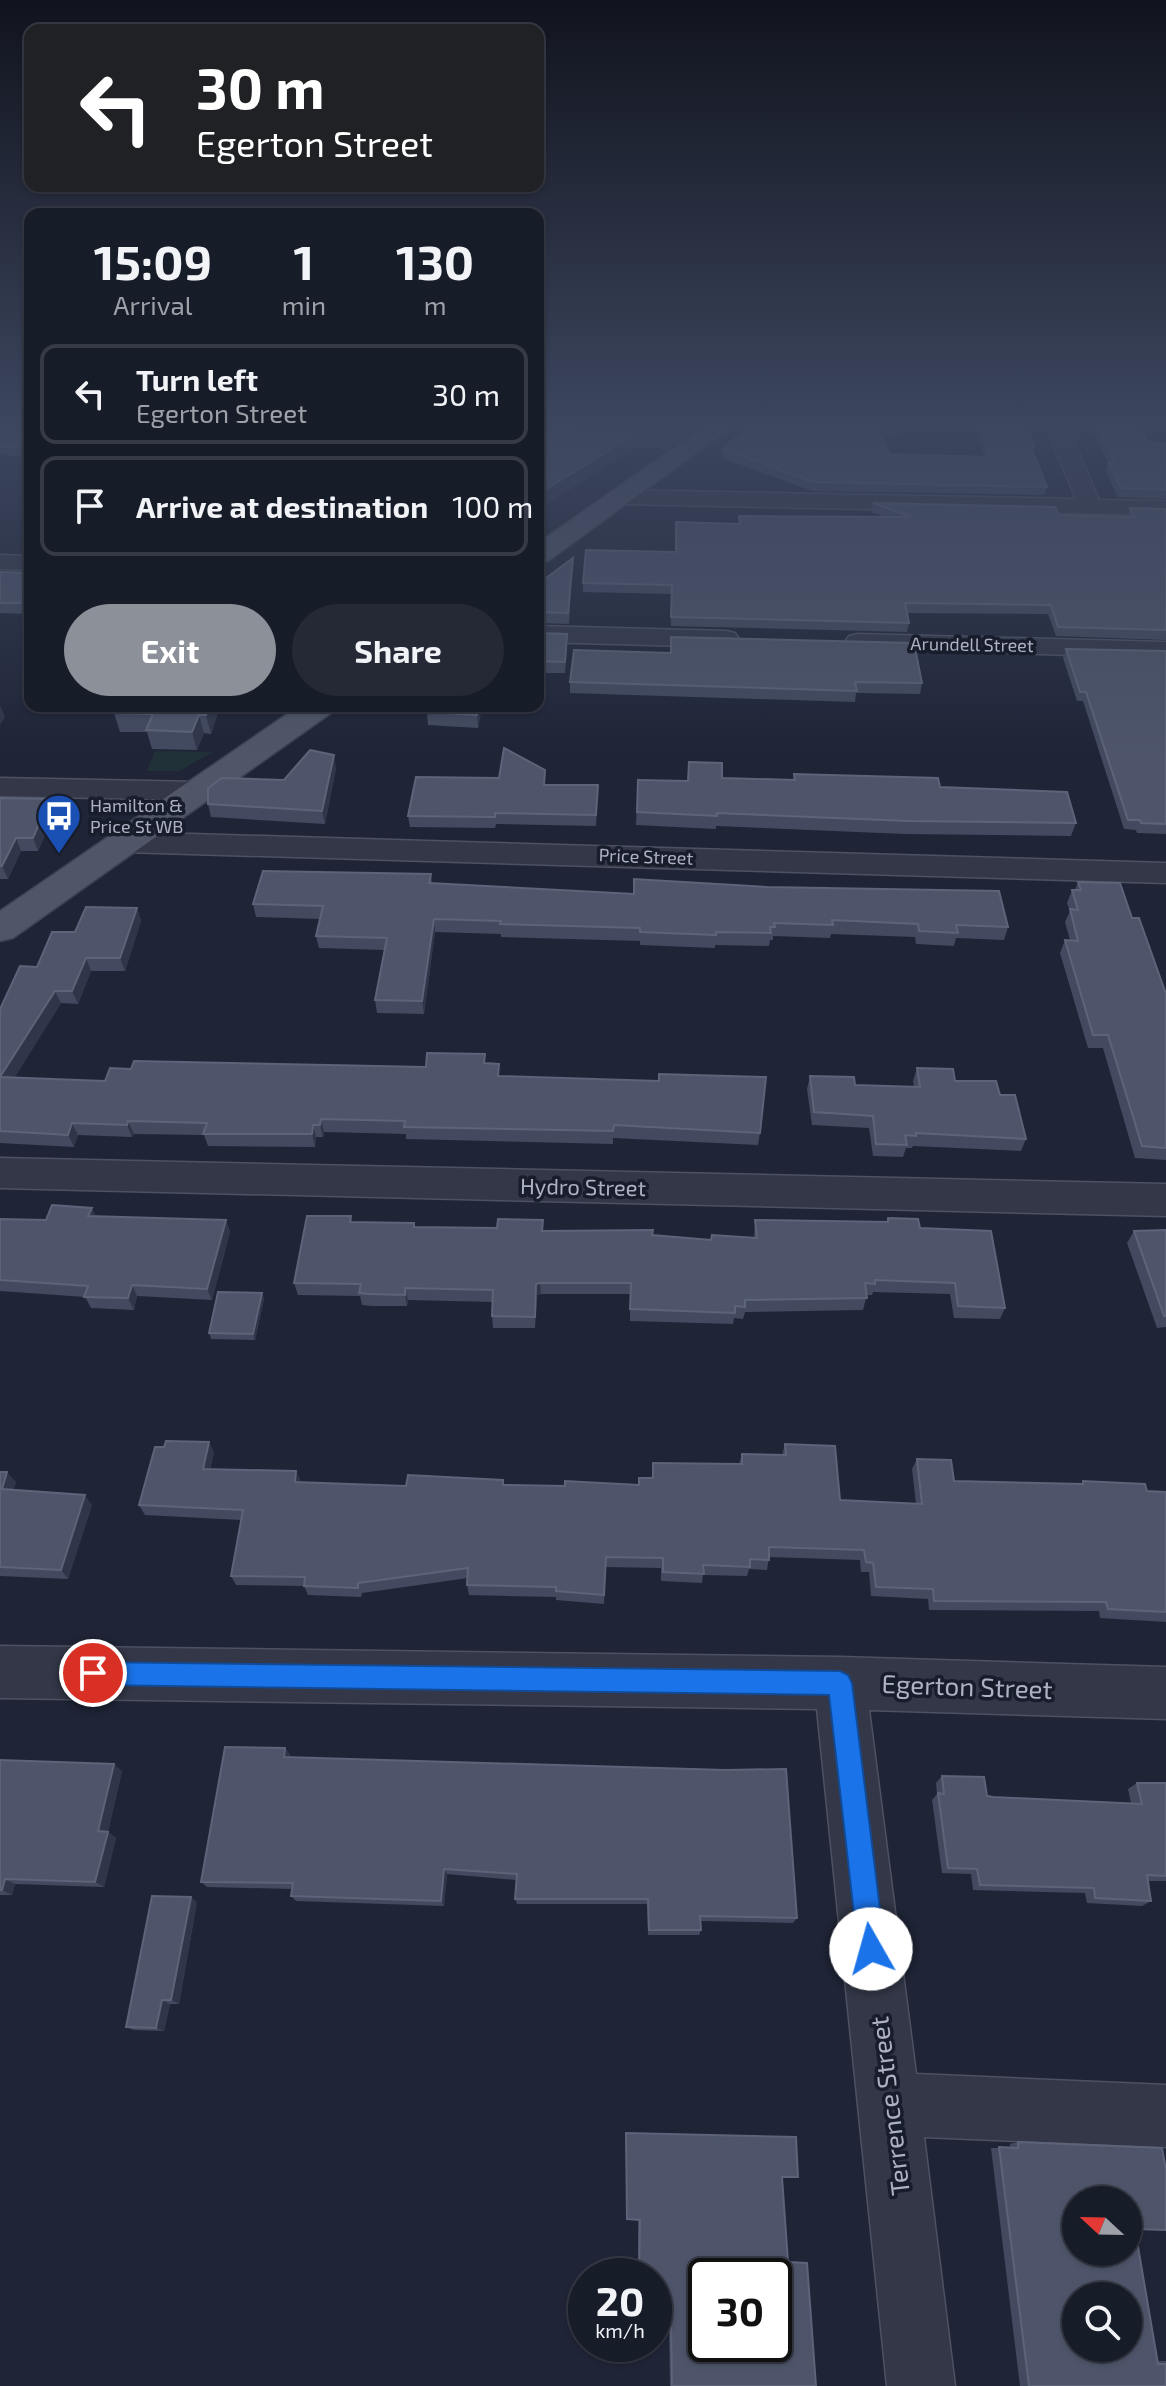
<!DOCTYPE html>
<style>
:root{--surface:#171c29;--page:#242935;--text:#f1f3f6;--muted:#9ea1a8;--line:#363a46;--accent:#8c9099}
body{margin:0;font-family:"Exo 2",sans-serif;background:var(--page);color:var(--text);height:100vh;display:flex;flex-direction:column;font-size:30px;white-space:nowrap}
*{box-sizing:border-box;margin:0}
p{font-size:26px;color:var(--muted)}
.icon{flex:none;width:44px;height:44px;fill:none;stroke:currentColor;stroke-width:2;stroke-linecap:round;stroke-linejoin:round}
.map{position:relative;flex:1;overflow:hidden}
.panel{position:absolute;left:24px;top:208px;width:520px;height:504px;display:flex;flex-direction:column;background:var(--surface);border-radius:16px;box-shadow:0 2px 6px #0004,0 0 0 2px var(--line)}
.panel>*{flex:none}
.top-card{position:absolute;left:24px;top:24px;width:520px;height:168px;border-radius:16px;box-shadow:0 2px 6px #0004,0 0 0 2px var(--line);background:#202124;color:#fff;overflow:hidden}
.needle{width:52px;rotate:292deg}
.fabs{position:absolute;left:1062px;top:2186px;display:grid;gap:16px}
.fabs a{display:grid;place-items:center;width:80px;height:80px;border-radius:50%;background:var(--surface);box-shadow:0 2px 6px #0004,0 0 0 2px var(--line);font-size:40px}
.speed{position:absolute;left:568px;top:2258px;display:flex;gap:16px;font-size:40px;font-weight:700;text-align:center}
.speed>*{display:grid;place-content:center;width:104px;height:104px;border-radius:50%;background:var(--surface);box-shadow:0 2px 6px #0004,0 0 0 2px var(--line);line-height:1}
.speed small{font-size:20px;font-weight:400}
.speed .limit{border:4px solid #111;border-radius:12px;background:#fff;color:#111}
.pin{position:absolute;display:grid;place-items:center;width:68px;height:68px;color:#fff;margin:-34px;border:4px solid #fff;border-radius:50%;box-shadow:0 2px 8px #0007}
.me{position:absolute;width:88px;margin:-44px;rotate:353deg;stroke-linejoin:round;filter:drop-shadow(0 0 6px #0008)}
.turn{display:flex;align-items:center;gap:28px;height:168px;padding:0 40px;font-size:36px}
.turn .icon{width:104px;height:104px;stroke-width:2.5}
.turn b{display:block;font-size:56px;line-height:68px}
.eta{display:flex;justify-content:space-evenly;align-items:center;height:136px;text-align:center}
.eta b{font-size:48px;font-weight:700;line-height:56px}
.primary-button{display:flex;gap:16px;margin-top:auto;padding:16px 40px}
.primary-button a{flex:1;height:92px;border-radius:48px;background:var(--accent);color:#fff;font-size:32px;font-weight:700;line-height:92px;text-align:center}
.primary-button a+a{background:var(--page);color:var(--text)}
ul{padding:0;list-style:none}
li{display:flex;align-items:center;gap:24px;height:100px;margin:0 16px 12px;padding:0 24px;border:4px solid var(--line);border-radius:16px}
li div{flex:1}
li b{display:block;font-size:30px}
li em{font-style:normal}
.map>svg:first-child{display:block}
.green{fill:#213138}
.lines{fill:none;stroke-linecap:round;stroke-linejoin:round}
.minor-casing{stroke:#4d5262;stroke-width:3}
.major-casing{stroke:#3c4151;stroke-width:3}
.minor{fill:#333747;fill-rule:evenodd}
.major{fill:#505668;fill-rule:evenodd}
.wall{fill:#434a5f}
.shaded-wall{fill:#30364a}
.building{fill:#4e556a;stroke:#5d6378;stroke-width:2;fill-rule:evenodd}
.route{fill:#1a73e8;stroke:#114b97;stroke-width:2}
.labels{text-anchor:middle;stroke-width:7;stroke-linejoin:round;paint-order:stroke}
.far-street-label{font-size:18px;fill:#adb1c4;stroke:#181d2c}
.far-poi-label{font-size:18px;fill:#adb1c4;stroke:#181d2c;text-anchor:start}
.street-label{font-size:22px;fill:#adb1c4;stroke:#181d2c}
.near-street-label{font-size:26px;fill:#adb1c4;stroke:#181d2c}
</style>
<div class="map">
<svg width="1166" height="2386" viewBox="0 0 1166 2386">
<rect width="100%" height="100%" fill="#1f2537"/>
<path class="green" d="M155 751 213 752 179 771H147Z"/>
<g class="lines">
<g class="minor-casing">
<path id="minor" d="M717 420H903L905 428 894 434 753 432 718 428 715 423Z
M1043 420H1065L1099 500 1166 501V515L619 504 611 502 607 497 611 492 619 490 1076 499Z
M585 431 658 432 699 442 702 447 691 454 658 446 577 443 574 438Z
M0 555 30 556V570L0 569Z
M538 626 726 631 735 633 739 639 735 645 726 647 538 642Z
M858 634 1166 642V658L849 648 845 642 849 636Z
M0 778 198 782 209 785 213 791 209 797 198 800 0 796Z
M125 832 1166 863V883L125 852 114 849 109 842 114 835Z
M0 1158 1166 1184V1216L0 1188Z
M0 1646 840 1657 1166 1667V1719L869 1710 916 2074 1166 2085V2147L924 2137 955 2386H887L817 1709 0 1698Z"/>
</g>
<g class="major-casing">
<path id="major" d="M714 420H741L548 561 538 563V543Z
M299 706H336L331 713 13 938 0 941V911Z"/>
</g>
<use href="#minor" class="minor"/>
<use href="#major" class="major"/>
</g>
<path class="wall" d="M0 420H30V453L28 456 0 455Z
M972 420H1024L1035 447 1033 453 1047 487 1044 495 812 491 722 458V449L985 457Z
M1087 420H1135L1147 441 1166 444V499L1118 497 1106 472 1108 463Z
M873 503 1059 515 1127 517 1130 508 1166 509V640L1056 636 1048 614 907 613 909 623 907 632 671 626V594L583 592V583L676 552 738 524 739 516H883L871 512Z
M573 558 569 624 538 623V584Z
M0 572 30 573V614L0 613Z
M538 633 567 646 565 673H538Z
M1066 649 1166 651V834L1137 833 1136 830 1124 829 1083 701H1077L1063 658Z
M574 650 922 683 920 694 856 693 855 702 570 693V682Z
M220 706 211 734 204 733 197 750 152 749 147 732H120L114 713Z
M428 706H482L478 728 428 725 427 712Z
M689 762 722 778 793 780 794 774 940 787 1076 823 1071 836 905 834 716 826V829L636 825 638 780 688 781Z
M336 768 325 824 211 817 208 804 284 780Z
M545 785H598L596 826 496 824 495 828 410 827 408 816Z
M0 798 50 799 55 812 38 851H21L8 879H0Z
M431 874 432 883 1008 927 1004 940 956 938 954 946 916 944 915 937 831 934 830 938 773 936V940H770L769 946 715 945V948L640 945V941L501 937V934L435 932 424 1014 377 1013 375 1000 384 950 319 948 316 936 320 919 256 917 253 904Z
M1078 882 1132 918 1166 994V1160L1135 1158 1103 1048H1088L1060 953 1065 940H1070L1065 922 1070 911 1067 903 1072 890H1075Z
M137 908 141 921 125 971H91L78 1004 61 1003 14 1078 105 1081 131 1069 426 1067 486 1063 500 1076 760 1133 758 1145 613 1138V1144L406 1139V1134L324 1132 323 1137H316L315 1147 208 1146 204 1135 134 1134 132 1137 78 1135 74 1147 0 1143V1009L37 967 75 932Z
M917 1068 1000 1095 1026 1139 1021 1151 913 1146 912 1148H906L903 1157 873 1156 869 1128 812 1125 807 1089 810 1076 855 1085 914 1087 913 1081Z
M351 1216 352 1222 415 1227 652 1235 711 1240 754 1238 755 1220 886 1222 888 1218 920 1228 1005 1308 1000 1319 954 1318 950 1294 873 1292 872 1295H867L863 1310 745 1312 743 1319 734 1318 733 1324 630 1321V1294H541L537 1295 535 1328H493L492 1316 493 1302 408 1300 407 1306H372L362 1305 360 1296 298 1295 294 1283Z
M96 1217 226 1220 230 1232 212 1300 137 1296 134 1310 91 1308 85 1297 0 1291V1219L46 1220Z
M1166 1230V1327L1157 1328 1127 1243 1134 1231Z
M262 1293 264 1299 255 1340 211 1339 209 1333Z
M785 1444 840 1500 916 1504 912 1469 917 1459 954 1481 1081 1484 1083 1481 1147 1491 1166 1492V1622L1100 1618 1099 1611 929 1610 928 1599 871 1596 869 1572H861L860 1560 769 1557 767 1570 749 1569 747 1576 703 1575 702 1583 661 1581V1568L606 1567 604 1604 556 1600V1597L469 1595 467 1585 468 1578 362 1593 361 1597 308 1595 304 1586 236 1585 231 1576 241 1520 145 1515 139 1505 214 1452 210 1470 300 1482 406 1486 503 1480 504 1485 565 1486 639 1485 652 1478 653 1463 739 1464 742 1454 782 1455Z
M0 1472 16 1482 13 1490 92 1505 68 1579 0 1576Z
M285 1748 290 1755 289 1757 797 1918 793 1923 701 1921V1930L699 1935H648L647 1904H517L515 1899 517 1880 447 1874 444 1906 296 1901 291 1896 292 1889 207 1887 201 1882Z
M0 1760 122 1771 108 1832 116 1838 104 1887 15 1884 12 1895H0Z
M942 1776 993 1797 1131 1803 1128 1789 1137 1783H1166V1881H1148L1151 1901 1142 1906 1087 1903 1085 1893 973 1890 971 1874 942 1873 932 1800 937 1794 936 1783Z
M197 1902 179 2004H170L164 2031 134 2030 126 2027Z
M626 2133 782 2177 788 2261 807 2263 816 2386H670L669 2324 654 2276H638V2220L626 2219Z
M1018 2142 1135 2229 1157 2361H1166V2386H1020L991 2148H1010V2144Z"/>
<path class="shaded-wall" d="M575 420H580V431L571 437V423Z
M634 435V449L539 509 538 494Z
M30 440V453L28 456 25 447Z
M0 705 5 717 0 725Z
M209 706H220L211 734 206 715Z
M479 706H482L478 728 477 715Z
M199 715 204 733 197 750 192 732Z
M334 755 336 768 325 824 322 811Z
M50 799 55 812 38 851 33 838Z
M16 838 21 851 8 879 2 866Z
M137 908 141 921 125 971 120 958Z
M434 919 435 932 424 1014 422 1001Z
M86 958 91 971 78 1004 72 991Z
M55 991 61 1003 7 1090 0 1077Z
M321 1119 324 1132 323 1137 320 1125Z
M128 1121 134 1134 132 1137 127 1125Z
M72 1123 78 1135 74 1147 68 1135Z
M313 1125 316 1137 315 1147 312 1134Z
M92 1208 98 1220 88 1216Z
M226 1220 230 1232 212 1300 207 1289Z
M540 1283 541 1294 537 1295 535 1328 536 1284Z
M132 1285 137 1296 134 1310 128 1298Z
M405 1288 408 1300 407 1306 405 1295Z
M262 1293 264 1299 255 1340 253 1334Z
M209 1442 214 1452 208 1480 203 1469Z
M296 1471 301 1481 295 1482Z
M7 1472 16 1482 10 1499 2 1489Z
M85 1495 92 1505 68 1579 61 1570Z
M285 1748 290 1755 288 1764 284 1757Z
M114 1764 122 1771 108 1832 116 1838 104 1887 95 1882 98 1831Z
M444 1869 447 1874 444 1906 441 1901Z
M5 1879 15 1884 12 1895 2 1890Z
M191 1897 197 1902 179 2004 171 2000Z
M162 2000 170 2004 164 2031 156 2028Z"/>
<path class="building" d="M0 420H30V440L25 447H0Z
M538 420H575L571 423 577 432 634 435 538 494Z
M977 420H1024L1035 447H1031L1047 487 814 482 722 449 752 426 877 428 889 454 990 457Z
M1094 420H1135L1147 441 1166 444V490L1121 488 1109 463H1115Z
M873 503 1055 507 1059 515 1134 517 1130 508 1166 509V630L1058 627 1051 605 905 603 909 623 671 617 672 585 583 583 586 550 676 552V522L740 524 739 516 911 517Z
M573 558 568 613 538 612V584Z
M0 572 30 573V603H0Z
M538 633 567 634 565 662 538 661Z
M671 637 914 643 922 683 855 682 857 691 570 682 574 650 671 653Z
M1066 649 1166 651V824L1141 823 1140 820H1128L1086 692H1080Z
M118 706H209L206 715H199L192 732 146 730 153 714 114 713Z
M428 706H479L477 715 427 712Z
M504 748 545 770 544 785H598L596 815 495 813V817L408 816 416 777 499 778Z
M310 750 334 755 322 811 208 804V788L222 778 284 780Z
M689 762 722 763V778L795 780 794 774 938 778 940 787 1067 792 1076 823 908 821 717 813V816L637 812 638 780 688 781Z
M0 798 50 799 33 838H16L2 866H0Z
M263 871 431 874 429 883 634 894V879L767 887 999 891 1008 927 956 925 958 933 919 931 918 924 832 920 833 925 774 923 775 927H770L771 933 716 932V935L640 932V928L500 924 501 921 434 919 422 1001 375 1000 387 938 316 936 323 906 253 904Z
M1078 882 1120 883 1132 918H1139L1166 994V1148L1142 1146 1108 1035H1093L1065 940 1078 941 1070 909 1078 910 1072 890H1081Z
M86 907 137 908 120 958H86L72 991H55L0 1077 105 1081 110 1068 131 1069 134 1061 426 1067 427 1053 485 1054 484 1063 499 1064 498 1076 659 1081V1074L766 1077 760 1133 614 1125 613 1131 404 1127 405 1121 321 1119 320 1125H313L312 1134H203L207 1123 128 1121 127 1125 72 1123 68 1135 0 1131V1009L20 966 37 967 52 932H75Z
M917 1068 953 1069 955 1081H996L1000 1095H1015L1026 1139 916 1133V1136L905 1135 907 1145 876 1144 873 1116 814 1112 810 1076 854 1077 855 1085 920 1087Z
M52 1205 92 1208 88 1216 226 1220 207 1289 132 1285 128 1298 84 1297 88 1286 0 1280V1219L46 1220Z
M307 1216H351L350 1222 414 1223V1227L497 1228 498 1219 543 1220 542 1231 653 1230 652 1235 711 1240 712 1235 757 1238 755 1220 888 1222V1218L918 1219 920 1228 991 1231 1005 1308 958 1306 955 1283 875 1280V1284L865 1283 867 1298 745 1300V1307L735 1306V1313L630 1309 631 1283H540L536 1284 535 1317 492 1316 493 1290 405 1288V1295L369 1294 359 1293 361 1284 294 1283Z
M1166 1230V1316H1164L1134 1231Z
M218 1292 262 1293 253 1334 209 1333Z
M166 1441 209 1442 203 1469 296 1471 295 1482 406 1486 408 1475 503 1480V1485L565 1486V1481L639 1485V1478H653V1463L742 1464V1454L786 1455 785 1444 835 1446 840 1500 922 1504 917 1459 951 1460 954 1481 1083 1484V1481L1145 1484 1147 1491 1166 1492V1612L1108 1609 1106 1602 934 1601 933 1589 876 1587 873 1563 866 1562 864 1550 769 1547V1560L750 1559V1567L703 1565 704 1574 663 1572V1558L606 1557 604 1595 556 1591V1587L467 1585 468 1568 358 1583V1588L304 1586 305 1577 231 1576 243 1510 139 1505 155 1447H164Z
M0 1472H7L2 1489 85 1495 61 1570 0 1567Z
M225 1747 285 1748 284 1757 725 1770 786 1769 797 1918 700 1916 701 1930H649L648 1899H515L517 1874 444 1869 441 1901 291 1896 293 1883 201 1882Z
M0 1760 114 1764 98 1831 108 1832 95 1882 5 1879 2 1890H0Z
M942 1776 984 1777 987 1796 993 1797 1142 1804 1137 1783H1166V1876L1147 1875 1151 1901 1095 1898 1094 1888 980 1885 977 1869 948 1868 938 1793 944 1794Z
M152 1896 191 1897 171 2000H162L156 2028 126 2027Z
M626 2133 796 2137 798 2177H782L788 2262 807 2263 816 2386H672L671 2324H654V2276H639L640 2220 627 2219ZM706 2276H774V2344H706Z
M1018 2142 1162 2148 1166 2170V2230L1135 2229 1158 2364H1166V2386H1029L999 2147 1018 2148ZM1076 2200H1128V2252H1076ZM1076 2296H1128V2348H1076Z"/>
<linearGradient id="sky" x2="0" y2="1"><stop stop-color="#11141e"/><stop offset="0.56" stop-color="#3c465e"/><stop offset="1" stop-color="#3c465e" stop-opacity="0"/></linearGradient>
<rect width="1166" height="754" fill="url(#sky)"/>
<path class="route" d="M93 1662 840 1671 848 1675 852 1683 885 1949 881 1958 871 1962 862 1958 858 1949 829 1695 93 1685 85 1682 82 1673 85 1665Z"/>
<defs>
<g id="bus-pin" transform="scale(2.3)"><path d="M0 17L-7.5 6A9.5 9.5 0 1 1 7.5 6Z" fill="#1a4fb4" stroke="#181d2c"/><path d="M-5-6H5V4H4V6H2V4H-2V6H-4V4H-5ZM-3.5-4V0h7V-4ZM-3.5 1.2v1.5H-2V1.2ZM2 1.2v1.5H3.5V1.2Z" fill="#fff"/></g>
</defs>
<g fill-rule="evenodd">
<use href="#bus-pin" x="59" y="816"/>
</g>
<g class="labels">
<g class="far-street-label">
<text transform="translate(972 645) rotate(1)" y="6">Arundell Street</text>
<text transform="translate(646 857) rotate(2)" y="6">Price Street</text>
</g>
<g class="far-poi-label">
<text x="90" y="812">Hamilton &amp;<tspan x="90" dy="21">Price St WB</tspan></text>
</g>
<g class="street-label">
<text transform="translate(583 1187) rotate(1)" y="8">Hydro Street</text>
</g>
<g class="near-street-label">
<text transform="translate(967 1687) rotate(2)" y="9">Egerton Street</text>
<text transform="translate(890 2106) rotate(-97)" y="9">Terrence Street</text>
</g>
</g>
</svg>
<div class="fabs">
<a><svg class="needle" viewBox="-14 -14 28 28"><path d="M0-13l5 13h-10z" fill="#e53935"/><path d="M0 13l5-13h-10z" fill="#9ea1a8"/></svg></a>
<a><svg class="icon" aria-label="search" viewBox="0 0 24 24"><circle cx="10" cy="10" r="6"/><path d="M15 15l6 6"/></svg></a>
</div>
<div class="speed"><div>20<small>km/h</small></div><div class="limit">30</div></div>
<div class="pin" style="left:93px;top:1673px;background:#d93025"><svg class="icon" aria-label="arrive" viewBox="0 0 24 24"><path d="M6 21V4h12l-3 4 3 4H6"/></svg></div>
<svg class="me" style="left:871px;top:1949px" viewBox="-20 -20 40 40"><circle r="19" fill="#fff"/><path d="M0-13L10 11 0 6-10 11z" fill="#1a73e8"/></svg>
<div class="top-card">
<div class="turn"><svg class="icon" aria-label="left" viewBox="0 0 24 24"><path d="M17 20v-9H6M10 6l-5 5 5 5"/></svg><div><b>30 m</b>Egerton Street</div></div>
</div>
<section class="panel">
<div class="eta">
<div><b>15:09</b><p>Arrival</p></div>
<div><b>1</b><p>min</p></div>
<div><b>130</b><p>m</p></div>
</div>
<ul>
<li><svg class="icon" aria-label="left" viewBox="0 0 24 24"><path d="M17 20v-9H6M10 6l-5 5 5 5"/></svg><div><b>Turn left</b><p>Egerton Street</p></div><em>30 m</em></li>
<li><svg class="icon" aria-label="arrive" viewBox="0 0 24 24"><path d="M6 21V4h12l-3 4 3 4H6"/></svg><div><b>Arrive at destination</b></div><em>100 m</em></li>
</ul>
<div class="primary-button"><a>Exit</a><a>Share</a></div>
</section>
</div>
